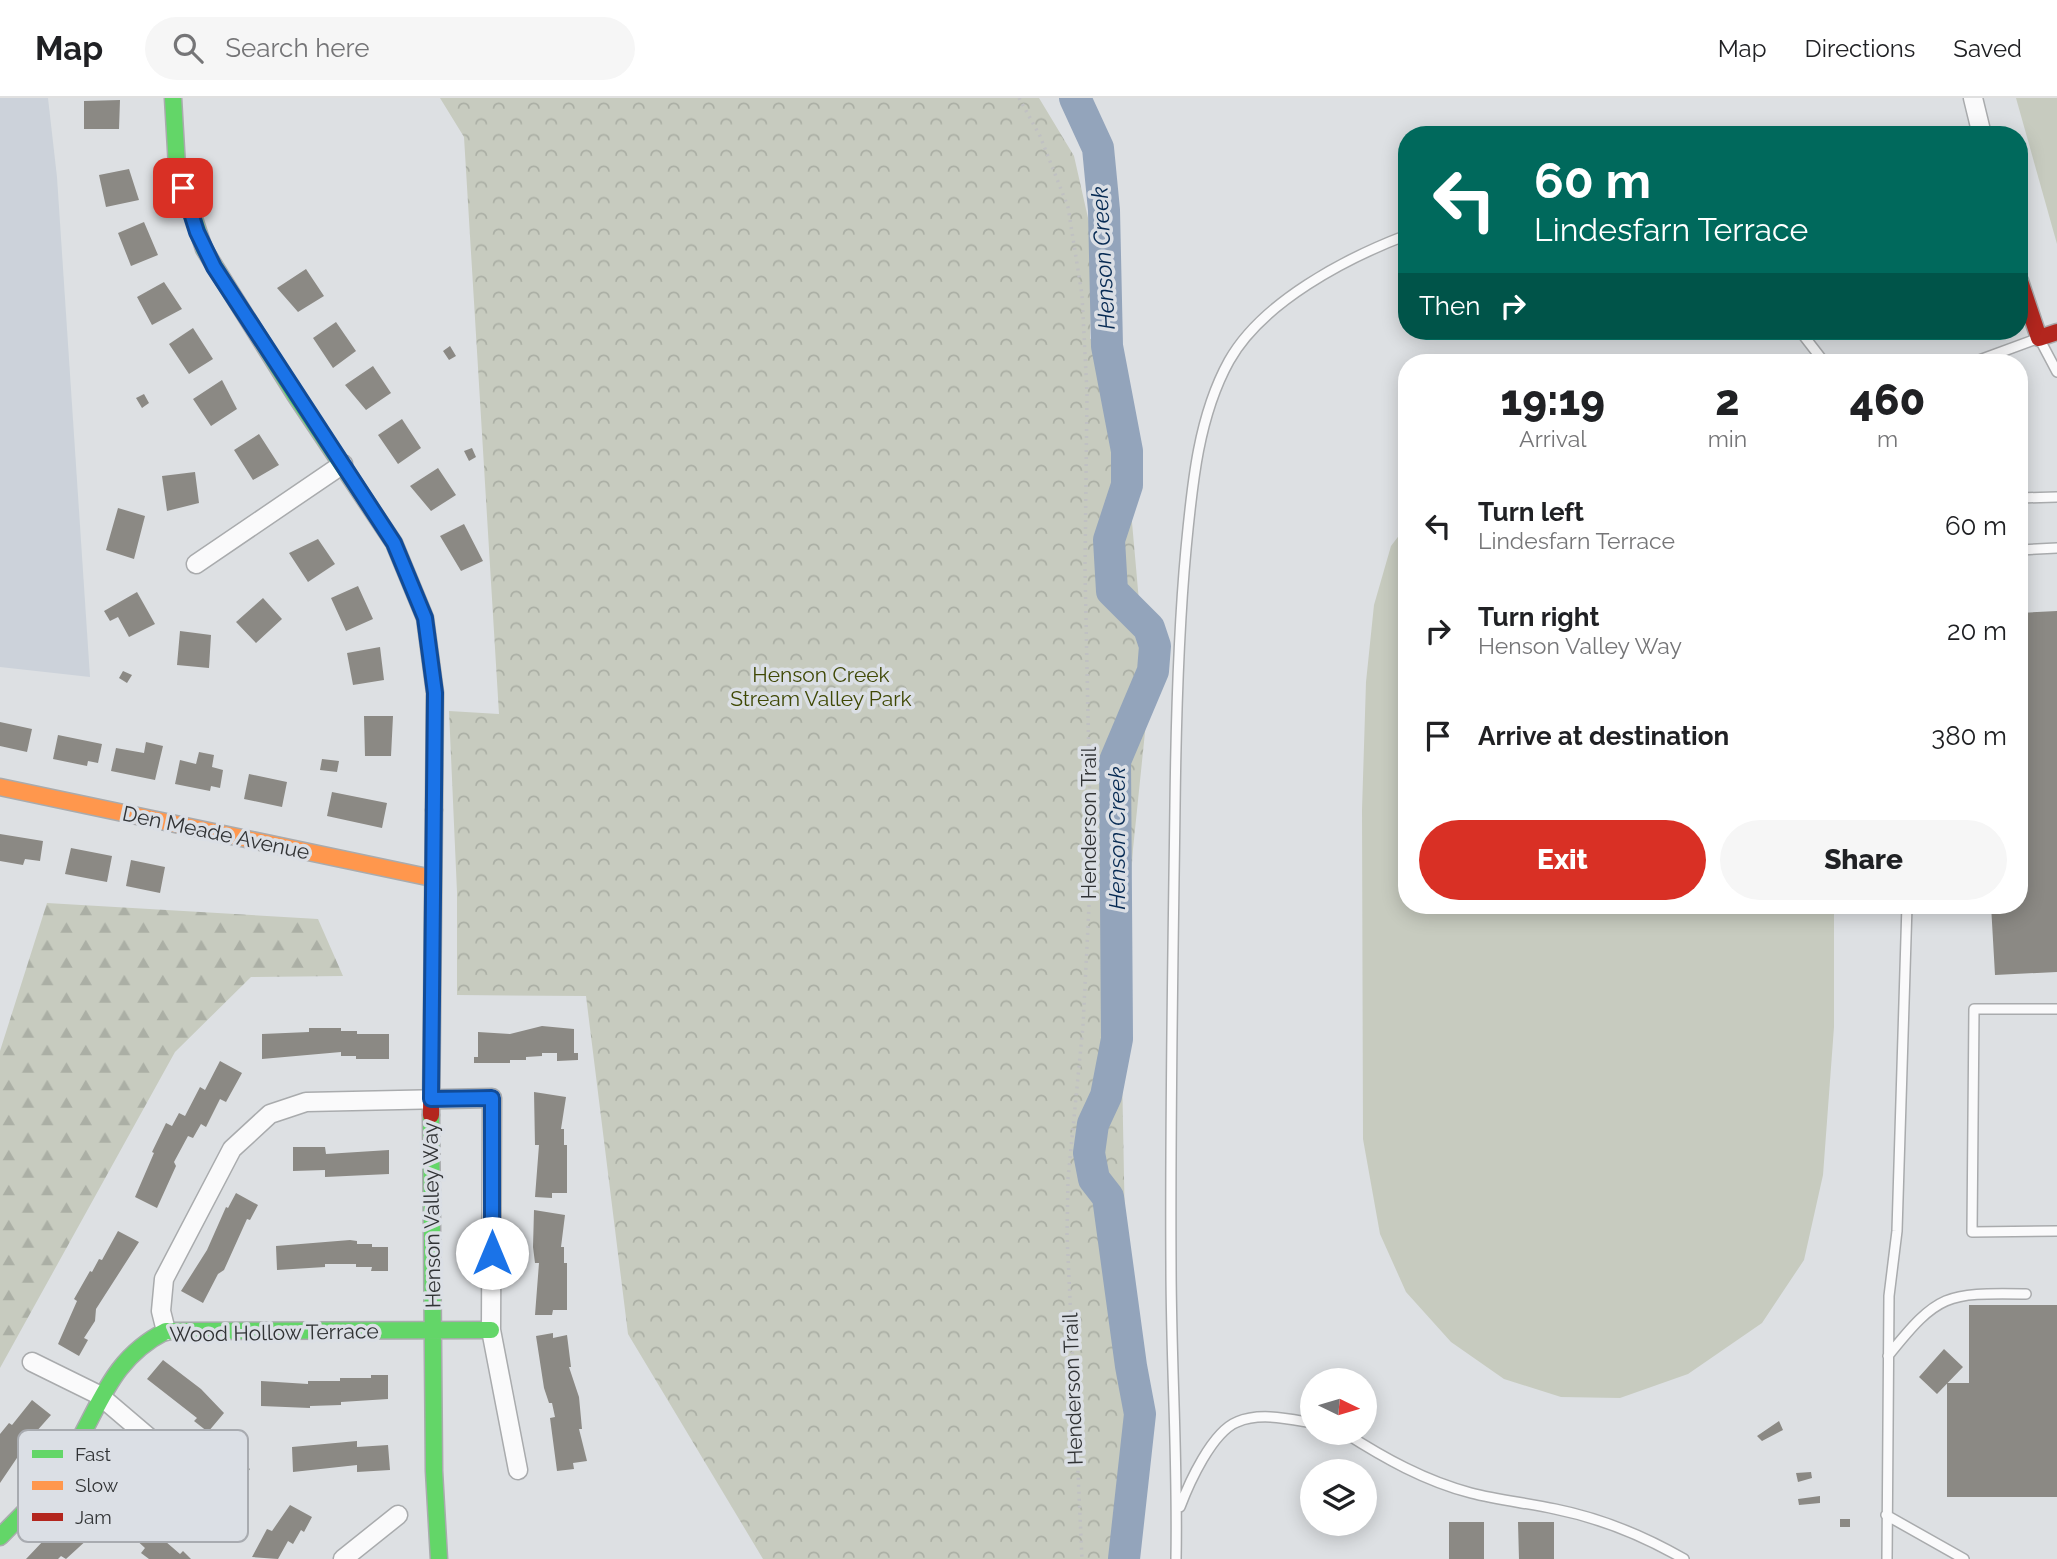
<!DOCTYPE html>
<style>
:root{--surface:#fff;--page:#f6f6f6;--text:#202124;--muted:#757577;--line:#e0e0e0;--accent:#d93025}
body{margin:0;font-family:Raleway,sans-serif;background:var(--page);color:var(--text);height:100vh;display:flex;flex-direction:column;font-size:26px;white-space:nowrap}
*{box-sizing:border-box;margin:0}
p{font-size:23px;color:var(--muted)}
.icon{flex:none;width:38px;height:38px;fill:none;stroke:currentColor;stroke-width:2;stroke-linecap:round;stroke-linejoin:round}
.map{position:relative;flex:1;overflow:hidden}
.sheet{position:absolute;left:1398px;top:256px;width:630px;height:560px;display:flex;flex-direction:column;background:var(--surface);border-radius:28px;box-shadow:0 4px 18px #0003}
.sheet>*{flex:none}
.hud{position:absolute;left:1398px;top:28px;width:630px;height:214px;border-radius:28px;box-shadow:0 4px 18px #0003;background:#00695c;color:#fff;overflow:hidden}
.needle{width:46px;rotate:95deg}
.controls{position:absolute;left:1300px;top:1270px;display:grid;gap:14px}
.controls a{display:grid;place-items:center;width:77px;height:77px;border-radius:50%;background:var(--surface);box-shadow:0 4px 18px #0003;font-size:35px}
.pin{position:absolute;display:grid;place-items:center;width:60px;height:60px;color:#fff;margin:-30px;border-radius:14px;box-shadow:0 4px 10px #0006}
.me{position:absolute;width:77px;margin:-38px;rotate:0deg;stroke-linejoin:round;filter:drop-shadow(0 0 5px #0008)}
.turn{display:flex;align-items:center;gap:24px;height:147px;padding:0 21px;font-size:32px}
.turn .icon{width:91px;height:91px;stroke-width:2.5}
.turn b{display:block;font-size:49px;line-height:60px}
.then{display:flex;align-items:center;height:66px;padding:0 21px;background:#0003;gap:14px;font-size:26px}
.eta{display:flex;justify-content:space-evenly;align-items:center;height:119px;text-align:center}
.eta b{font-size:42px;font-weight:800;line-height:49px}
.primary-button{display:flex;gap:14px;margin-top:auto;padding:14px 21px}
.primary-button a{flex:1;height:80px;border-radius:42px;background:var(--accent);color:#fff;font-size:28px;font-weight:800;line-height:80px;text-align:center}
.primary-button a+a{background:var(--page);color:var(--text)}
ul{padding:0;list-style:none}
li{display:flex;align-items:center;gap:21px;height:105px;padding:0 21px}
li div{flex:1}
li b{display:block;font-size:26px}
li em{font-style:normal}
header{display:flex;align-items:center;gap:42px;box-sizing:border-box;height:98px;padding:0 35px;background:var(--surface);border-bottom:2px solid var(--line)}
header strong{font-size:33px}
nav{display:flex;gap:38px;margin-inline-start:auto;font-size:24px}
.search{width:490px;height:63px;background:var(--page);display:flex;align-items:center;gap:18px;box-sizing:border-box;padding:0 24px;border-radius:38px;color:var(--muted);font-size:26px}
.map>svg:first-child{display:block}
.built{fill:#ccd2da}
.grass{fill:#c7cbbf}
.forest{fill:url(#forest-firs)}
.park{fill:url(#park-crowns)}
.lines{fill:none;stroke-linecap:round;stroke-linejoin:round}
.river{stroke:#93a4bb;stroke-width:32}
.building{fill:#8b8984}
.lane-casing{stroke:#a9abad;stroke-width:12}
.street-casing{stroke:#a9abad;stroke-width:21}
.fast-casing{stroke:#a9abad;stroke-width:19}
.slow-casing{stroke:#a9abad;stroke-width:19}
.jam-casing{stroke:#a9abad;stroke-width:19}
.path{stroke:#c0c1c2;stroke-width:3.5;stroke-dasharray:2 5;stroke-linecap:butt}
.lane{stroke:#fafafb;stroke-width:9}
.street{stroke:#fafafb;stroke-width:18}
.fast{stroke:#63d668;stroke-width:16}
.slow{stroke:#ff974d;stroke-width:16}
.jam{stroke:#b3261e;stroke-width:16}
.route-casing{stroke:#114b97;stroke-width:18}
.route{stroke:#1a73e8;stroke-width:12}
.labels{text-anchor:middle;stroke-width:7;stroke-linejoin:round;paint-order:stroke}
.park-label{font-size:21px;fill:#3f4805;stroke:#dbdfe5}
.street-label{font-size:21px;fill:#313335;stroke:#dbdfe5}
.water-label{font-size:23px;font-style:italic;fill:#062a53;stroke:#dbdfe5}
.key{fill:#dbdfe5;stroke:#a8abb0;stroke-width:2}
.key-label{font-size:19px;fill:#313335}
</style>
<header>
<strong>Map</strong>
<div class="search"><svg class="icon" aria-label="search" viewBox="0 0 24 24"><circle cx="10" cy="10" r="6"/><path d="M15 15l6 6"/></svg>Search here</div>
<nav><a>Map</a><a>Directions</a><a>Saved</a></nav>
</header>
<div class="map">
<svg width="2057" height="1461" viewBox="0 0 2057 1461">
<defs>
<pattern id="forest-firs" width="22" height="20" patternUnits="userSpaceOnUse" patternTransform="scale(1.75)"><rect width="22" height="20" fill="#c7cbbf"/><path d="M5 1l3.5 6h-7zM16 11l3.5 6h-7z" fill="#abafa5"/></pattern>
<pattern id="park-crowns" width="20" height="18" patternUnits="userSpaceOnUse" patternTransform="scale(1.75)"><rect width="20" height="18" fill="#c7cbbf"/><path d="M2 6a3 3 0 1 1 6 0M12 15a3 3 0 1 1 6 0" fill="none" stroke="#abafa5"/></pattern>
</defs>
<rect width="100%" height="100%" fill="#dde0e3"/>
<path class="built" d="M0 0H48L57 79 90 579 0 569Z"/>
<path class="grass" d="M2016 0H2057V146Z
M1407 427V807H1834V929L1823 1077 1804 1162 1762 1225 1688 1276 1620 1300 1561 1299 1504 1281 1451 1244 1406 1194 1380 1136 1363 1041 1362 712 1366 584 1374 507 1391 448Z"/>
<path class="forest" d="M47 805 318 821 343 878 251 879 175 954 0 1270V953Z"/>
<path class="park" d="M440 0H1039L1074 58 1093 142 1090 241 1115 232 1148 605 1133 751 1121 919 1129 1343 1123 1461H763L628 1236 586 898 457 897V794L449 613 499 616 464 39Z"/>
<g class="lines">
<path class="river" d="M1075 0 1098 50 1104 112 1107 248 1127 353V387L1109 442 1112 493 1149 530 1155 548 1153 573 1115 663 1117 941 1106 998 1093 1026 1089 1055 1094 1081 1108 1099 1131 1268 1140 1316 1124 1461"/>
</g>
<path class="building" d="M120 2 119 31H84V3Z
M129 71 139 102 106 109 99 77Z
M144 124 158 157 131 168 118 135Z
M306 171 324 198 298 214 277 190Z
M164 184 182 211 152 227 137 199Z
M336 224 356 253 333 270 313 240Z
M193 230 213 261 189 276 169 246Z
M450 248 456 258 449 262 443 253Z
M373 268 391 295 366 312 345 287Z
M222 282 237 311 211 328 193 301Z
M144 296 149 305 142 310 136 300Z
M402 321 421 350 398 366 378 337Z
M259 336 279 367 253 382 234 352Z
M472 350 476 359 469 363 464 353Z
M438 370 456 397 431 413 410 388Z
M195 374 199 405 167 413 162 378Z
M118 410 145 418 134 461 106 452Z
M464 426 483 463 461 473 440 438Z
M318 441 335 466 308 484 289 455Z
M358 488 373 521 346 533 331 500Z
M137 494 155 526 129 539 118 519 110 523 104 513Z
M263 500 282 521 256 545 236 524Z
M2057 513V874L1995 877 1991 807H2020V515Z
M180 533 211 537 209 570 177 567Z
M380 549 384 582 353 587 347 555Z
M123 573 132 577 127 585 119 580Z
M364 618H393L391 658H365Z
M0 624 32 631 27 654 0 648Z
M58 637 102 646 98 665 88 663 87 668 53 661Z
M146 644 163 648 155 682 111 673 116 650 144 655Z
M199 654 214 657 212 669 223 672 220 690 211 688 210 693 175 686 180 662 196 666Z
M322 661 339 663 337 674 320 672Z
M249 676 287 684 282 709 244 701Z
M332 694 387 705 382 730 327 718Z
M0 736 43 743 40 763 25 761 23 767 0 763Z
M71 750 112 758 107 784 65 776Z
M131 762 165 769 160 795 126 788Z
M542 928 574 931V955H578V962L557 963V955H542V958L526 959V962H510V965H474V959H478V934L510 936Z
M309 930H341V933H357V936H389V961H356V958H341V954L262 961V936L309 934Z
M220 963 242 975 226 1004 220 1001 206 1029 201 1026 193 1040 188 1038 174 1064 176 1068 157 1110 135 1099 154 1055 152 1054 166 1025 172 1028 179 1015 185 1018 200 989 205 992Z
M534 994 566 999 561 1031H564V1047H567V1095H552V1100L535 1099 539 1047H535Z
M293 1049H325L326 1056 389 1052V1076L325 1079V1072L293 1073Z
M236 1095 258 1107 250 1122 247 1121 224 1172 218 1176 203 1205 181 1193 207 1152 226 1109 228 1110Z
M534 1112 565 1117 561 1149H564V1165H567V1212H553L552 1217H535L539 1165H535L533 1149Z
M118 1133 139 1144 96 1211 95 1223 84 1240 88 1242 79 1258 58 1246 77 1203 74 1201 90 1173 92 1174 99 1161 102 1162Z
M350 1142 357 1143V1146H372V1149H388V1173H371L372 1169H356V1166H325V1169L277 1172 276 1148Z
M1969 1207H2057V1399H1947V1285H1969Z
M553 1235V1240L567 1237 571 1269H569L579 1299 582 1331H579L587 1363 573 1365 574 1371 557 1373 550 1320 555 1319 552 1305H549L544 1290 536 1238Z
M1944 1251 1963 1269 1937 1296 1919 1279Z
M163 1262 201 1291 224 1315 208 1334 194 1323 197 1320 147 1281Z
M371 1277H388V1301L341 1304V1307L310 1308V1310L261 1308V1283L308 1286V1283H340V1280H371Z
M32 1302 51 1317 19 1353 21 1354 0 1385V1336L9 1325 12 1327Z
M1779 1323 1783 1332 1762 1343 1757 1338Z
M357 1343V1349L388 1347 390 1372 357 1374V1367L293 1374 292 1349Z
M231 1356 250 1371 221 1410 215 1406 205 1418 186 1403 197 1390 203 1394Z
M110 1372 127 1389 115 1400 119 1404 97 1426 101 1429 66 1461 61 1458 58 1461H26L45 1441 48 1444 59 1433 61 1435 83 1413 80 1410 102 1388 98 1384Z
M1811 1374 1812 1380 1798 1384 1796 1375Z
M1820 1398V1405L1799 1407 1798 1401Z
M290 1407 312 1419 304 1434 301 1432 293 1446 288 1443 278 1461 252 1459 267 1431 272 1433Z
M149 1420 162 1431 158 1437 180 1456 183 1453 191 1461H149L141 1455 145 1450 133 1439Z
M1840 1421H1850V1429H1840Z
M1449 1424H1484V1461H1449Z
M1518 1424H1554V1461H1519Z"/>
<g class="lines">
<g class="lane-casing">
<path id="lane" d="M1800 233 1824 264
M1974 264 2039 240 2057 274
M2020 400 2057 399
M2020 452 2057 450
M2057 911H1974L1972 1134 2057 1133
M1888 1258C1939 1194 1947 1195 2026 1196
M1345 1335C1384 1360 1425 1383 1471 1395 1498 1402 1527 1405 1555 1411 1600 1420 1644 1438 1684 1461
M1180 1409C1189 1385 1212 1334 1237 1324 1260 1314 1289 1321 1312 1325
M1886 1417 1964 1461
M1176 1461C1178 1363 1171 1265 1171 1167 1170 1014 1173 861 1175 708 1176 622 1178 537 1186 451 1192 388 1198 319 1229 263 1262 204 1346 160 1407 137
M1887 1461 1889 1198 1897 1133 1907 807"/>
</g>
<g class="street-casing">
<path id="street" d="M1973 0 1982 37
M196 466 343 366
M166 1233 161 1213 164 1181 232 1051 270 1016 306 1004 492 1000 491 1232 518 1372
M32 1264 99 1297 180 1366
M343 1461 398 1417"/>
</g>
<g class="fast-casing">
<path id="fast" d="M173 0 177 69 204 151 295 297 394 445 425 520 435 595 434 712
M431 1017 434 1373 439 1461
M0 1439C22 1416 46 1394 64 1367 99 1316 106 1263 166 1233L491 1232"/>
</g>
<g class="slow-casing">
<path id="slow" d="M0 689 432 780"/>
</g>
<g class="jam-casing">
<path id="jam" d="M2020 183 2039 240 2057 234
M431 1017 434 712"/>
</g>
<path class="path" d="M1019 0 1040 38 1068 109 1082 197 1087 295 1085 470 1091 768 1083 928 1068 1081 1067 1137 1082 1461"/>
<use href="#lane" class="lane"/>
<use href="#street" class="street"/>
<use href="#fast" class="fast"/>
<use href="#slow" class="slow"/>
<use href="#jam" class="jam"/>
</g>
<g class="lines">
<g class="route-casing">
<path id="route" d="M183 90 197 134 214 169 394 445 425 520 435 595 431 1001 492 1000V1155"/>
</g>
<use href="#route" class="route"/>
</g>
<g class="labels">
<g class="park-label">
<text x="821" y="584">Henson Creek<tspan x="821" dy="24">Stream Valley Park</tspan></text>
</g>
<g class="street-label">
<text transform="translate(1089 725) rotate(-90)" y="7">Henderson Trail</text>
<text transform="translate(216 735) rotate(12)" y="7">Den Meade Avenue</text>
<text transform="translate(432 1117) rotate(-91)" y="7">Henson Valley Way</text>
<text transform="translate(274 1235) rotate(-1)" y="7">Wood Hollow Terrace</text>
<text transform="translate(1073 1291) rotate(-92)" y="7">Henderson Trail</text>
</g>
<g class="water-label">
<text transform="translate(1103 160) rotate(-93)" y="8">Henson Creek</text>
<text transform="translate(1117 740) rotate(-90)" y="8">Henson Creek</text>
</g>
</g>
<rect x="18" y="1332" width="230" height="112" rx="10" class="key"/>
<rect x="32" y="1352" width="31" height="8" fill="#63d668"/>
<rect x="32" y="1383" width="31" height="9" fill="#ff974d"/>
<rect x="32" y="1415" width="31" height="8" fill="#b3261e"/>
<g class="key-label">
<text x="75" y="1363">Fast</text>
<text x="75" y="1394">Slow</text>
<text x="75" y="1426">Jam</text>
</g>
</svg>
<div class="controls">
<a><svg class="needle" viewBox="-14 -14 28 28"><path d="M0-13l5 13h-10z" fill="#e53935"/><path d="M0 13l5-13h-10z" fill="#757577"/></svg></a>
<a><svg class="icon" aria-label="layers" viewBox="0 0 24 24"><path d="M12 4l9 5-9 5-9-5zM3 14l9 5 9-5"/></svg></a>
</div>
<div class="pin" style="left:183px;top:90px;background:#d93025"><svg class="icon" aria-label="arrive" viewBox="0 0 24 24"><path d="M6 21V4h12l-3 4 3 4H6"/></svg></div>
<svg class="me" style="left:492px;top:1155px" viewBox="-20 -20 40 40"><circle r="19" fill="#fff"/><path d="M0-13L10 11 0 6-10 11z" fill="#1a73e8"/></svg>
<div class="hud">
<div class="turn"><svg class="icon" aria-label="left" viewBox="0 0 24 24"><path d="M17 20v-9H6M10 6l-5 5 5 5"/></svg><div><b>60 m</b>Lindesfarn Terrace</div></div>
<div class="then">Then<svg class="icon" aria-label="right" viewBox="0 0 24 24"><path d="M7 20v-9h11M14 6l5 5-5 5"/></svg></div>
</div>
<section class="sheet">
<div class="eta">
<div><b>19:19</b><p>Arrival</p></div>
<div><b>2</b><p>min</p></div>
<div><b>460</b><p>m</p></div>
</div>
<ul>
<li><svg class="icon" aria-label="left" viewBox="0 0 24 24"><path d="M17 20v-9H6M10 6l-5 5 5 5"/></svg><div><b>Turn left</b><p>Lindesfarn Terrace</p></div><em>60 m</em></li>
<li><svg class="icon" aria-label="right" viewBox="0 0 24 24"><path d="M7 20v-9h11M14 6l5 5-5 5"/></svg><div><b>Turn right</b><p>Henson Valley Way</p></div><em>20 m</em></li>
<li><svg class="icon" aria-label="arrive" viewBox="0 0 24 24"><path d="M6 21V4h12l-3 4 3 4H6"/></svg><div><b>Arrive at destination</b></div><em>380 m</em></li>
</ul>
<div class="primary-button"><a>Exit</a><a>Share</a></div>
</section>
</div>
